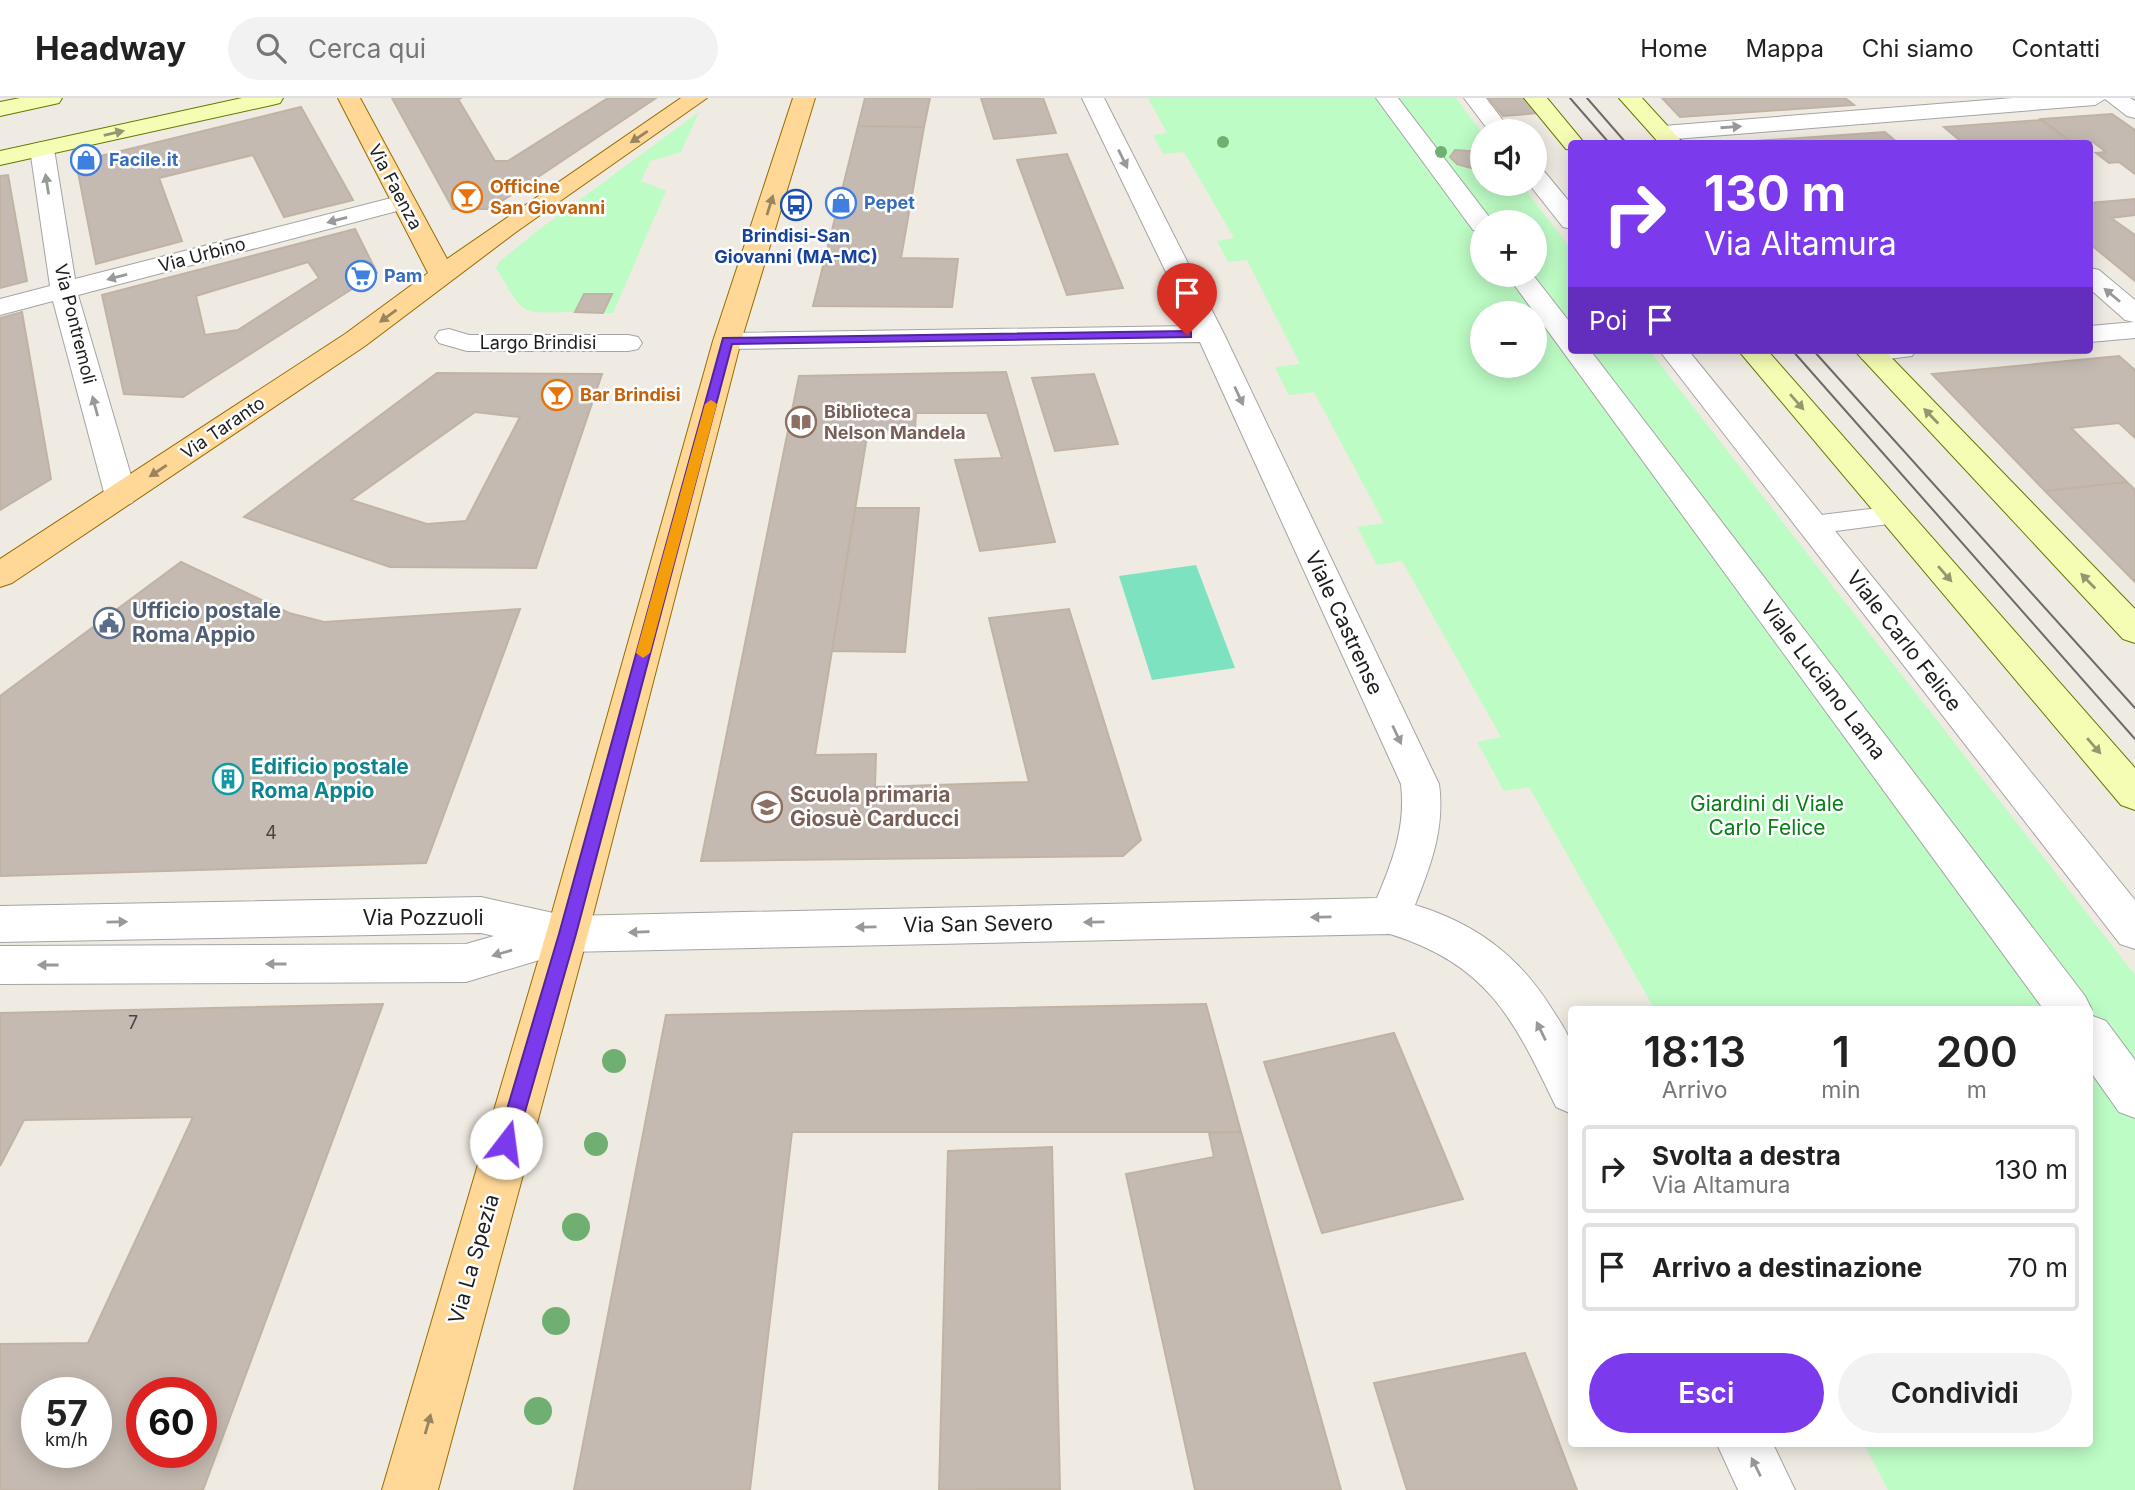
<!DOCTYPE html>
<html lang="it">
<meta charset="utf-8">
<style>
:root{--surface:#fff;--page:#f2f2f2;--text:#222;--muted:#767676;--line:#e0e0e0;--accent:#7c3aed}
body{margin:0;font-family:Inter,sans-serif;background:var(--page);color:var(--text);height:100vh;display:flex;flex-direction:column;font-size:26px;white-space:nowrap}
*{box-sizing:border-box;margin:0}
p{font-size:23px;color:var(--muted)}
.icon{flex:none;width:38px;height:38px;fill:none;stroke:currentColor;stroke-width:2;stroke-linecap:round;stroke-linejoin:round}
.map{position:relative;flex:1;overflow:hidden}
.sheet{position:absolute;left:1568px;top:908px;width:525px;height:441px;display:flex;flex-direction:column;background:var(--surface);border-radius:7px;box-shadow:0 4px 18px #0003}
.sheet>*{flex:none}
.top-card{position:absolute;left:1568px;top:42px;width:525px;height:214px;border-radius:7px;box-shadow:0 4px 18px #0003;background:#7c3aed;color:#fff;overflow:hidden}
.buttons{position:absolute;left:1470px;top:21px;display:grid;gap:14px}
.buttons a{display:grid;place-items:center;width:77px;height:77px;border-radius:50%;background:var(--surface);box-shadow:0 4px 18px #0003;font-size:35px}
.speed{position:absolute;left:21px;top:1279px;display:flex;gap:14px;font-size:35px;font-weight:700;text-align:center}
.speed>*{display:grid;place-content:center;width:91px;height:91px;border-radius:50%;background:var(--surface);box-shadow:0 4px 18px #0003;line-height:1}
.speed small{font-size:18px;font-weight:400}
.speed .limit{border:10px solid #d22;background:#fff;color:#111}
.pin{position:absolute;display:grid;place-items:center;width:60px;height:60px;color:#fff;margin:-72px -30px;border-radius:50% 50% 50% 0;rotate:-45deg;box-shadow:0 0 7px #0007}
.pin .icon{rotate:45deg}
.me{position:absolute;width:77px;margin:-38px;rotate:15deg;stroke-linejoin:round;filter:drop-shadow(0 0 5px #0008)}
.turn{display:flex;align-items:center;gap:24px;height:147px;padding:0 21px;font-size:32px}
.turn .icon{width:91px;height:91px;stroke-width:2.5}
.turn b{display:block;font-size:49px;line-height:60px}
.then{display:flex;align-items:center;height:66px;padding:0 21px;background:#0003;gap:14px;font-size:26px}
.eta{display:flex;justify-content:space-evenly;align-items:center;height:119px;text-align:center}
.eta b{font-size:42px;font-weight:600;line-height:49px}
.action{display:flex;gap:14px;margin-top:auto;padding:14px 21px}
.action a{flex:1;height:80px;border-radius:42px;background:var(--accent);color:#fff;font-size:28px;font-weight:600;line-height:80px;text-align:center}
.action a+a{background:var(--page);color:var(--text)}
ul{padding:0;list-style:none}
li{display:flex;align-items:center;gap:21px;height:88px;margin:0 14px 10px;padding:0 7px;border:4px solid var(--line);border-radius:7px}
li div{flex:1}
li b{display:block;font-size:26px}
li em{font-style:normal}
header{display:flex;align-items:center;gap:42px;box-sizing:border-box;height:98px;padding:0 35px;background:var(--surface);border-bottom:2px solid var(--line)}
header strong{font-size:33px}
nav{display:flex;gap:38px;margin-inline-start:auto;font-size:24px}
.search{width:490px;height:63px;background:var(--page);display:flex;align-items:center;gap:18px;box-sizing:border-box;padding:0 24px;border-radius:38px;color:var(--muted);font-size:26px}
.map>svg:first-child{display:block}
.park{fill:#bdfcc5;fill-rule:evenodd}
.pitch{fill:#7ce2c0}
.building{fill:#c4bab2;stroke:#c1b3a4;stroke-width:2;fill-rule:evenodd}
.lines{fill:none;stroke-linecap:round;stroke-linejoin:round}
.lane-casing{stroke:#a4a4a4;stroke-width:2}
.street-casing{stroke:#a4a4a4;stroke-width:2}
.secondary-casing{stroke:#657800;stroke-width:2}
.primary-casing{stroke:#966d00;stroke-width:2}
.lane{fill:#fff;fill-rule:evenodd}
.street{fill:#fff;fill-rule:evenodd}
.secondary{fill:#f5fcb3;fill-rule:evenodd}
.primary{fill:#ffd897;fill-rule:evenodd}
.tram{stroke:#6b6b6b;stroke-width:2}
.tree{fill:#6fb072}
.oneway{fill:#999}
.oneway2{fill:#949870}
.oneway3{fill:#998460}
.route{fill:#7c3aed;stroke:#51269a;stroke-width:2}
.slow{fill:#f59e0b}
.labels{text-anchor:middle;stroke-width:5;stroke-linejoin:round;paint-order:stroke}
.far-shop-label{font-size:18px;font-weight:bold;fill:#366cbe;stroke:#fff;text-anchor:start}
.far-street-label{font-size:18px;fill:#1d1d1d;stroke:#fff}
.far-food-label{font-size:18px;font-weight:bold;fill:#c56008;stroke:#fff;text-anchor:start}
.far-transit-label{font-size:18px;font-weight:bold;fill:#164399;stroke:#fff}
.far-education-label{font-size:18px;font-weight:bold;fill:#785e54;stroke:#fff;text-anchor:start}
.number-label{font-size:18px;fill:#474442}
.service-label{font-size:21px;font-weight:bold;fill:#4e5e75;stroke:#fff;text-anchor:start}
.street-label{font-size:21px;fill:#1d1d1d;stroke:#fff}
.culture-label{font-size:21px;font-weight:bold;fill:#0d838f;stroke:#fff;text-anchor:start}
.education-label{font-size:21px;font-weight:bold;fill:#785e54;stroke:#fff;text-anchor:start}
.park-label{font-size:21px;fill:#068017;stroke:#fff}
</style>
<header>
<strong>Headway</strong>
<div class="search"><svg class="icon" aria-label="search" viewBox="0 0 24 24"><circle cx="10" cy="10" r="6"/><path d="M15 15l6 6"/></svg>Cerca qui</div>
<nav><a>Home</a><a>Mappa</a><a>Chi siamo</a><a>Contatti</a></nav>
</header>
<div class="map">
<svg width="2135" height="1392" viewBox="0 0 2135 1392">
<rect width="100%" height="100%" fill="#efebe2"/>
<path class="park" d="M1148 0H1456L1482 35V86H1521L1571 151 1572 252H1649L2135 877V1392H1888L1864 1346H2090V912H1655L1529 689 1504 693 1477 644 1501 639 1402 463 1377 467 1357 429 1384 425 1314 294 1289 297 1275 269 1300 266 1247 162 1228 164 1217 143 1234 140 1184 54 1163 56 1153 37 1167 35ZM1482 124H1535V177H1482ZM1482 215H1535V268H1482Z
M699 14 681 54 650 63 641 83 666 93 613 215H603L611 196H584L575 214C517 215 526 219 496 170L499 164 537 133Z"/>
<path class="pitch" d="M1196 467 1235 570 1152 582 1119 478Z"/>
<path class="building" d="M392 0H462L458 1 495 63H508L608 0H656L490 111H453Z
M865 0H930L924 29 858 28Z
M981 0H1043L1056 35 994 41Z
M1488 0H1527L1540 15 1503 18Z
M1662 0H1845L1854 7 1680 19Z
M301 9 353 102 284 119 253 57 159 80 182 143 96 166 76 64Z
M2112 16 2135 32V76L2119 64 2109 65 2096 55 2106 54 2093 44 2074 46 2041 21Z
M2041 22 2074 46H1964L1944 29Z
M858 28 924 29 901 160 958 161 952 209 813 208Z
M1885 34 1899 46H1711Z
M1455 52 1482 54V68L1471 70 1457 66 1450 59Z
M1067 56 1123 190 1067 197 1017 62Z
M8 77 27 183 0 190V78Z
M2135 101V117L2111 120 2135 137V183L2090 146V105Z
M355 131 377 175 183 299 124 296 102 197ZM308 164 319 180 238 232 205 237 196 198Z
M584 196H612L603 215 575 214Z
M22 214 51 381 0 412V220Z
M2119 258 2135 272V340L2119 325 2071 330 2127 384 2045 393 1932 276Z
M1006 274 1055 444 980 453 955 362 1002 360 987 315H916L915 331 868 332 815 657 876 656 875 689 1029 684 989 520 1069 511 1141 742 1123 758 701 763 799 278Z
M437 275 602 276 536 470 390 469 244 419ZM475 314 520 319 466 423 427 426 351 402Z
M1094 276 1118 346 1055 353 1032 280Z
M2127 384 2135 392V484L2045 393Z
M855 410H919L905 554 832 553Z
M181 464 289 515 324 524 520 511 426 765 0 778V598Z
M383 906 203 1392H0V1246L88 1245 193 1019 24 1022 0 1068V915ZM37 1295H96V1354H37ZM142 1295H201V1354H142Z
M1206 906 1241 1034H792L750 1392H574L666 917Z
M1394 935 1463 1101 1322 1135 1264 964Z
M1241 1034 1341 1392H1195L1126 1076 1214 1059 1209 1035Z
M1052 1049 1060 1391 939 1392 948 1053Z
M1525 1255 1577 1392H1407L1374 1285Z"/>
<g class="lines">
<g class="lane-casing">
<path id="lane" d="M1894 408 1904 410 1908 417 1904 424 1813 436 1803 434 1799 427 1803 420 1813 418Z"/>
</g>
<g class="street-casing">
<path id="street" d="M1082 0H1104L1224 236 1439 686C1445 730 1431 767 1415 807 1474 825 1517 856 1550 908 1557 919 1567 933 1571 945 1575 960 1572 998 1572 1016L1556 1009C1514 922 1489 867 1390 836L566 854 466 884 0 886V848L466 846 494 838 481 835 0 844V808L481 799 567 818 1377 800C1393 762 1406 728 1401 686L1200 244 727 251 717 249 713 243 717 237 727 235 1192 228Z
M1376 0H1398L1493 124H1482V134L1473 132Z
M1464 0H1486L1511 33H1489Z
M2013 0H2130L2135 3V20L2127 18 2105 1 2095 7 1663 42 1655 40 1652 35 1655 30 1663 28Z
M42 44 50 46 54 51 75 181 403 97 412 99 415 104 412 109 78 197 137 398 132 405 121 408 110 405 105 398 53 203 0 217V201L50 188 30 51 34 46Z
M1535 70 1543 72 1572 107V131L1563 129 1529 86H1535Z
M2090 170 2099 172 2135 202V240L2090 244V228L2134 224 2125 222 2090 191Z
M1507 177H1533L1572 227V252H1590L2085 898 2092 912 2090 917V912H2044Z
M449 231 469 237H628L638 239 642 245 638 251 628 253H467L439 245 435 239 439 233Z
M1659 252H1688L2135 802V851L2120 846Z
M1860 252H1916L1912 258 1872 263 1862 261 1858 255Z
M2090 917 2106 923 2135 962V1020L2119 1014 2090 973Z
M1717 1346H1773L1795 1392H1738Z"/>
</g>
<g class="secondary-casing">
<path id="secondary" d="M20 0H62L59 5 0 18V4Z
M242 0H283L280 5 272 7 0 67V53Z
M1524 0H1547L1585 46H1572V52L1566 51Z
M1619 0H1642L1684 46H1660Z
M1738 252H1767L2135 670V712L2121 707Z
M1854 252H1884L2135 511V545L2123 541Z"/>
</g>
<g class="primary-casing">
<path id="primary" d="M338 0H360L447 161 681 0H707L516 134 365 248 12 485 0 489V461L345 236 428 175Z
M793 0H815L741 243 588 836 438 1392H382L546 836 713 243Z"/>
</g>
<use href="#lane" class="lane"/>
<use href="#street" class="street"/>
<use href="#secondary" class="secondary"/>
<use href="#primary" class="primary"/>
<path class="tram" d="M1570 0 1610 46
M1587 0 1627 46
M1792 252 2135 641
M1813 252 2135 610"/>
</g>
<g class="tree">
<circle cx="1223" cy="44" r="6"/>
<circle cx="1441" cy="54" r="6"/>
<circle cx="614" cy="963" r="12"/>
<circle cx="596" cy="1046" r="12"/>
<circle cx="576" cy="1129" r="14"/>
<circle cx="556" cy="1223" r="14"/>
<circle cx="538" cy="1313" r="14"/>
</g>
<defs><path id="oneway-solid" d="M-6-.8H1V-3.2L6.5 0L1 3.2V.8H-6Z" transform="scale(1.75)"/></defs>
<g class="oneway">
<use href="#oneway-solid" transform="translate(1731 29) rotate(-4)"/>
<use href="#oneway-solid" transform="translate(1123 61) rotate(64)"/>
<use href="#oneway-solid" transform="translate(47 86) rotate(-99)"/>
<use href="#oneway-solid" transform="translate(337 122) rotate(165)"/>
<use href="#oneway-solid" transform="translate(117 179) rotate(165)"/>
<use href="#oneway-solid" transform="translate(2112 197) rotate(-140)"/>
<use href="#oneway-solid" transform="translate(1239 298) rotate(65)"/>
<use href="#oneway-solid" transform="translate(95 308) rotate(-105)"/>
<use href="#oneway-solid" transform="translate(1397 637) rotate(65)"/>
<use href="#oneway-solid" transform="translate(1321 819) rotate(179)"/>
<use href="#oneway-solid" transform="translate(117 824) rotate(-1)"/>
<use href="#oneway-solid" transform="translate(1094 824) rotate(179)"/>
<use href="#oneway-solid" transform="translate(866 829) rotate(179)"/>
<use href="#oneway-solid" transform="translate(639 834) rotate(178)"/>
<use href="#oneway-solid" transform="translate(502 855) rotate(164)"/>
<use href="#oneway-solid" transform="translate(276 866) rotate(180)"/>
<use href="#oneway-solid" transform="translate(48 867) rotate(180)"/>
<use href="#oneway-solid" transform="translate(1541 933) rotate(-116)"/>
<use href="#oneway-solid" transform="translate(1756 1369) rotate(-116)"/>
</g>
<g class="oneway2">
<use href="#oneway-solid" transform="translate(114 35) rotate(-13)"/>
<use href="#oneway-solid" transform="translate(1797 304) rotate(49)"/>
<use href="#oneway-solid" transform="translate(1931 318) rotate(-134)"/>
<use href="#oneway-solid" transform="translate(1945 476) rotate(49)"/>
<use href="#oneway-solid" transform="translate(2088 483) rotate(-134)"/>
<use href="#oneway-solid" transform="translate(2094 648) rotate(49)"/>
</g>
<g class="oneway3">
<use href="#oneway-solid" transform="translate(639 39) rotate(146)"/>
<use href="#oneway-solid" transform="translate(770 107) rotate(-73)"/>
<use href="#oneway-solid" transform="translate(388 218) rotate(144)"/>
<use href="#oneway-solid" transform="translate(158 373) rotate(146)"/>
<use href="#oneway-solid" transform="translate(428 1326) rotate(-74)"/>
</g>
<path class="route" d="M1187 233 1191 234V239L732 246 576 836 516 1045 513 1052 506 1055 500 1052 497 1045 559 836 723 240Z"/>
<path class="slow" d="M711 302 717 306 650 555 643 560 636 555 705 306Z"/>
<defs>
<g id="shop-ring" transform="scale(1.575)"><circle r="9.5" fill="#fff" stroke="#3f7fe0" stroke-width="1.5"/><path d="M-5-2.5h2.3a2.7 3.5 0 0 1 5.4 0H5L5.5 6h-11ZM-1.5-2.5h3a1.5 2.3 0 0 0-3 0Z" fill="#3f7fe0"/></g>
<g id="bar-ring" transform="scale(1.575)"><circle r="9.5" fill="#fff" stroke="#e8710a" stroke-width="1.5"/><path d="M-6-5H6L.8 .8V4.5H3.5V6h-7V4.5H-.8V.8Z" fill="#e8710a"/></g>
<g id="bus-ring" transform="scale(1.575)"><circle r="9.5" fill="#fff" stroke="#1a4fb4" stroke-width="1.5"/><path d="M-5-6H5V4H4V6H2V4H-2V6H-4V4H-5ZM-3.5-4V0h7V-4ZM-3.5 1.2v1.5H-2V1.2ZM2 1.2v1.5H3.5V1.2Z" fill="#1a4fb4"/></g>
<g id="supermarket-ring" transform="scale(1.575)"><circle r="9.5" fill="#fff" stroke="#3f7fe0" stroke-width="1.5"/><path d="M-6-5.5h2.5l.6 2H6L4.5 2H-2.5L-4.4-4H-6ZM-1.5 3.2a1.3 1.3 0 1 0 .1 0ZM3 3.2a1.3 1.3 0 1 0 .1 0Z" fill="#3f7fe0"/></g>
<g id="library-ring" transform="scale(1.575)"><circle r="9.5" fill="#fff" stroke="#8d6e63" stroke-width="1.5"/><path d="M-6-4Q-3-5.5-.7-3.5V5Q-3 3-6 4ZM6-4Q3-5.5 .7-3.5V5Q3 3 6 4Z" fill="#8d6e63"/></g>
<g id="civic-ring" transform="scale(1.575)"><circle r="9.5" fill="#fff" stroke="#5c6f8a" stroke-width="1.5"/><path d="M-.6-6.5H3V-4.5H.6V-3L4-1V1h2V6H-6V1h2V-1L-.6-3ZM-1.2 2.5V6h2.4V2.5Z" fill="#5c6f8a"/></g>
<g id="building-ring" transform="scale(1.575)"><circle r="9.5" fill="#fff" stroke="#0f9aa8" stroke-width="1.5"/><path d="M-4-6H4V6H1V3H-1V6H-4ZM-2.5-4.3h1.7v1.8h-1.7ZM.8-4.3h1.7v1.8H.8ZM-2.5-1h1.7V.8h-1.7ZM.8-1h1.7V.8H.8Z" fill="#0f9aa8"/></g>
<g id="school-ring" transform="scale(1.575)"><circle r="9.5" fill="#fff" stroke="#8d6e63" stroke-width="1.5"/><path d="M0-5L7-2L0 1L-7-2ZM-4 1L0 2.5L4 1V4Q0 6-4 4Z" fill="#8d6e63"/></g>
</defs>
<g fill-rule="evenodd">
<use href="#shop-ring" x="86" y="62"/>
<use href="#bar-ring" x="467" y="99"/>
<use href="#shop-ring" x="841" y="105"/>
<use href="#bus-ring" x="796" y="107"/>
<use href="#supermarket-ring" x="361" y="178"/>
<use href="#bar-ring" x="557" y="297"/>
<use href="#library-ring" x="801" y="324"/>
<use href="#civic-ring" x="109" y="525"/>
<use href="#building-ring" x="228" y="681"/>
<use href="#school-ring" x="767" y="709"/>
</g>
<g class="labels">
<g class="far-shop-label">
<text x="109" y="68">Facile.it</text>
<text x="864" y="111">Pepet</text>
<text x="384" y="184">Pam</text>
</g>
<g class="far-street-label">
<text transform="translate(395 89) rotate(62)" y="6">Via Faenza</text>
<text transform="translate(202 157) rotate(-15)" y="6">Via Urbino</text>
<text transform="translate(75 226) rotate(76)" y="6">Via Pontremoli</text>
<text x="538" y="251">Largo Brindisi</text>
<text transform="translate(223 330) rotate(-34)" y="6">Via Taranto</text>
</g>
<g class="far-food-label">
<text x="490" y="95">Officine<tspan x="490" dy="21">San Giovanni</tspan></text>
<text x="580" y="303">Bar Brindisi</text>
</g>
<g class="far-transit-label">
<text x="796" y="144">Brindisi-San<tspan x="796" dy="21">Giovanni (MA-MC)</tspan></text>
</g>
<g class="far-education-label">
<text x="824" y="320">Biblioteca<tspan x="824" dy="21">Nelson Mandela</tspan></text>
</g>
<g class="number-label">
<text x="271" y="741">4</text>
<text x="133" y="931">7</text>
</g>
<g class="service-label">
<text x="132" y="520">Ufficio postale<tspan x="132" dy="24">Roma Appio</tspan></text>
</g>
<g class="street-label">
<text transform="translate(1344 525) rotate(65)" y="7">Viale Castrense</text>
<text transform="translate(1904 543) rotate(52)" y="7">Viale Carlo Felice</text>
<text transform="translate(1823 582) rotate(53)" y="7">Viale Luciano Lama</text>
<text x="423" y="827">Via Pozzuoli</text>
<text transform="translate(978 826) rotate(-1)" y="7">Via San Severo</text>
<text transform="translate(474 1161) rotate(-74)" y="7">Via La Spezia</text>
</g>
<g class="culture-label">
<text x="251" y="676">Edificio postale<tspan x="251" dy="24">Roma Appio</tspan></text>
</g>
<g class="education-label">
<text x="790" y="704">Scuola primaria<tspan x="790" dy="24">Giosuè Carducci</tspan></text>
</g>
<g class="park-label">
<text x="1767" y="713">Giardini di Viale<tspan x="1767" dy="24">Carlo Felice</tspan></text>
</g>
</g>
</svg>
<div class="buttons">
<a><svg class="icon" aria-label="sound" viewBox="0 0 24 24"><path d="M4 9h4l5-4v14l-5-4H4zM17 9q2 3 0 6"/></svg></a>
<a>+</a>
<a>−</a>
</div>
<div class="speed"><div>57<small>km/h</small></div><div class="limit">60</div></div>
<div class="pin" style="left:1187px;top:237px;background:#d93025"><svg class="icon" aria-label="arrive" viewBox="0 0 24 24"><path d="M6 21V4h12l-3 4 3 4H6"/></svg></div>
<svg class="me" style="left:506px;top:1045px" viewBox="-20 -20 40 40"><circle r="19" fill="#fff"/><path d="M0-13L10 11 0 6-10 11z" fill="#7c3aed"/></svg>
<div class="top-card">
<div class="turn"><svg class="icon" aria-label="right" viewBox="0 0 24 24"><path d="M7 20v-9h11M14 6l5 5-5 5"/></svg><div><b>130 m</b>Via Altamura</div></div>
<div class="then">Poi<svg class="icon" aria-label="arrive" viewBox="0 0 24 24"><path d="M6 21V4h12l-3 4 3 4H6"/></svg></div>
</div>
<section class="sheet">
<div class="eta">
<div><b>18:13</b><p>Arrivo</p></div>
<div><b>1</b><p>min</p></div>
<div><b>200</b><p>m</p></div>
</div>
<ul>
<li><svg class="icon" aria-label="right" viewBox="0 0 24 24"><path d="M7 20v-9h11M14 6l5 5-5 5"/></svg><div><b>Svolta a destra</b><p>Via Altamura</p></div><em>130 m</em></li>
<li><svg class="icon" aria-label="arrive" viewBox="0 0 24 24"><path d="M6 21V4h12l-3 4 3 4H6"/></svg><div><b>Arrivo a destinazione</b></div><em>70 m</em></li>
</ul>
<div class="action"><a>Esci</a><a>Condividi</a></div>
</section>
</div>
